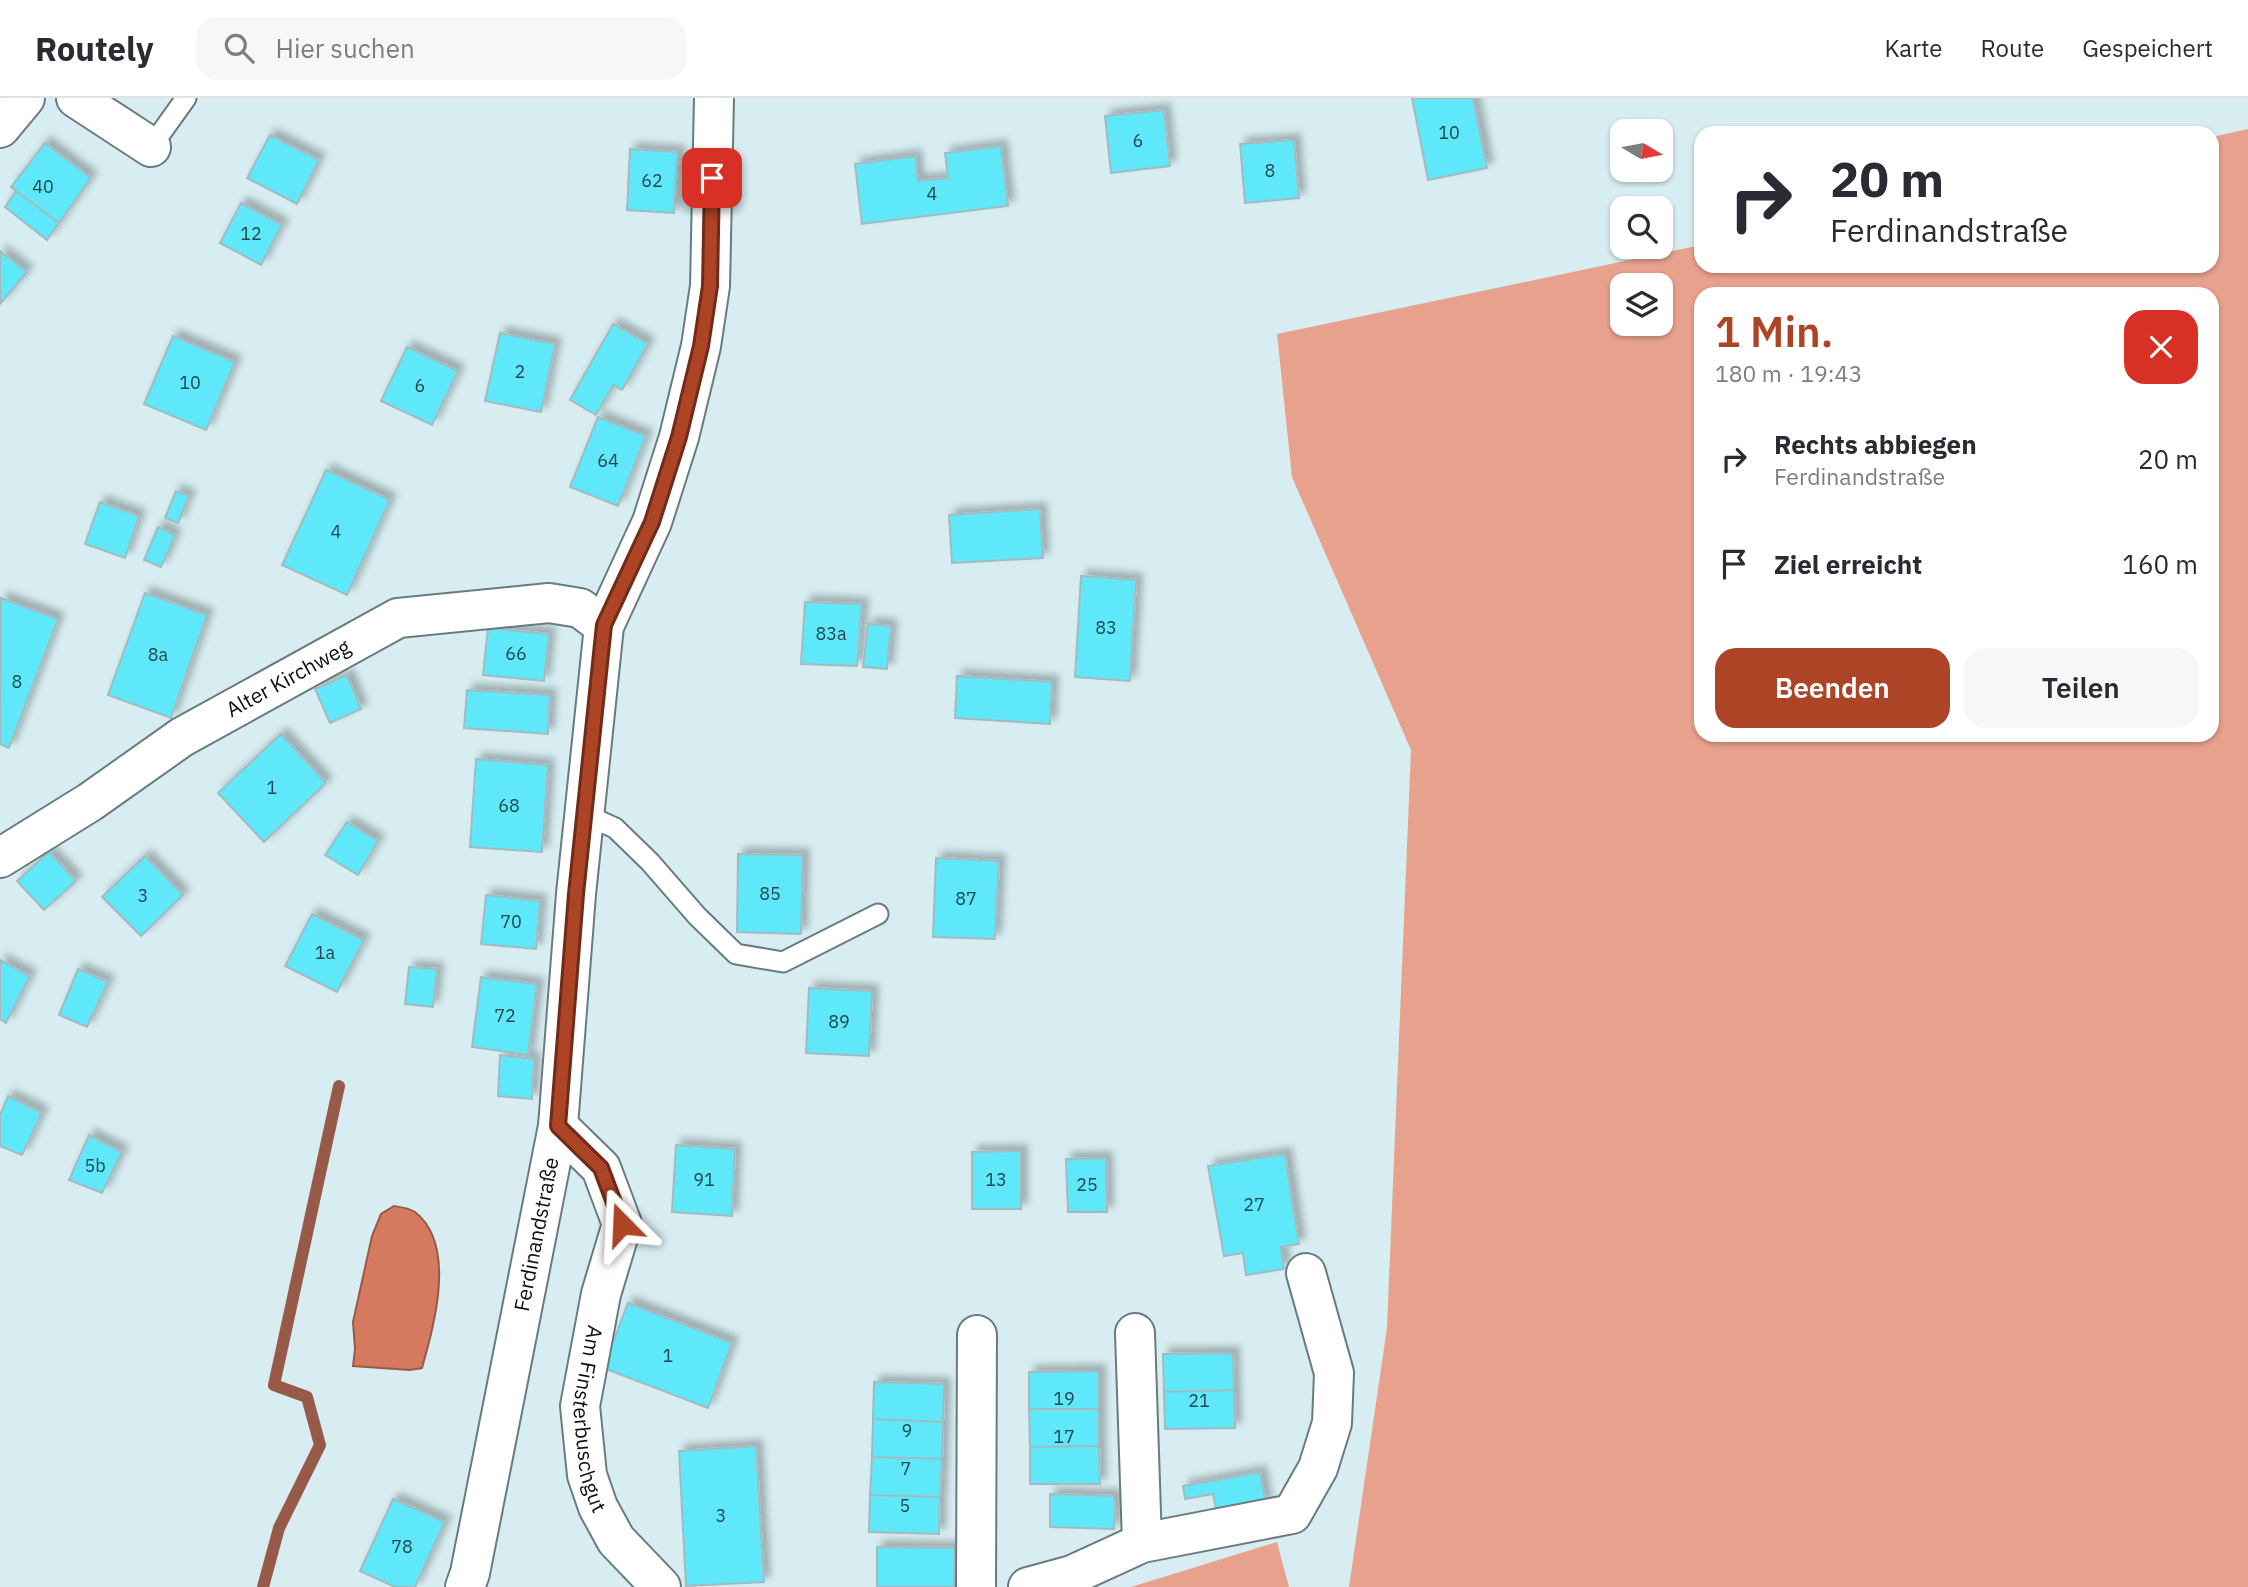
<!DOCTYPE html>
<html lang="de">
<meta charset="utf-8">
<style>
:root{--surface:#fff;--page:#f7f7f7;--text:#2b2b33;--muted:#7c7c81;--line:#e1e1e2;--accent:#ac4425}
body{margin:0;font-family:"IBM Plex Sans",sans-serif;background:var(--page);color:var(--text);height:100vh;display:flex;flex-direction:column;font-size:26px;white-space:nowrap}
*{box-sizing:border-box;margin:0}
p{font-size:23px;color:var(--muted)}
.icon{flex:none;width:38px;height:38px;fill:none;stroke:currentColor;stroke-width:2;stroke-linecap:round;stroke-linejoin:round}
.map{position:relative;flex:1;overflow:hidden}
.side{position:absolute;left:1694px;top:189px;width:525px;height:455px;display:flex;flex-direction:column;background:var(--surface);border-radius:21px;box-shadow:0 2px 5px #0004}
.side>*{flex:none}
.hud{position:absolute;left:1694px;top:28px;width:525px;height:147px;border-radius:21px;box-shadow:0 2px 5px #0004;background:#fff;color:var(--text);overflow:hidden}
.needle{width:46px;rotate:100deg}
.fabs{position:absolute;left:1610px;top:21px;display:grid;gap:14px}
.fabs a{display:grid;place-items:center;width:63px;height:63px;border-radius:14px;background:var(--surface);box-shadow:0 2px 5px #0004;font-size:35px}
.pin{position:absolute;display:grid;place-items:center;width:60px;height:60px;color:#fff;margin:-30px;border-radius:14px;box-shadow:0 4px 10px #0006}
.me{position:absolute;width:77px;margin:-38px;rotate:339deg;stroke-linejoin:round;filter:drop-shadow(0 0 5px #0008)}
.turn{display:flex;align-items:center;gap:24px;height:147px;padding:0 21px;font-size:32px}
.turn .icon{width:91px;height:91px;stroke-width:2.5}
.turn b{display:block;font-size:49px;line-height:60px}
.round{display:grid;place-items:center;flex:none;width:74px;height:74px;border-radius:21px;background:var(--page)}
.overview{display:flex;align-items:center;justify-content:space-between;height:119px;padding:0 21px}
h1{font-size:42px;font-weight:600;line-height:52px;color:var(--accent)}
.primary-button{display:flex;gap:14px;margin-top:auto;padding:14px 21px}
.primary-button a{flex:1;height:80px;border-radius:21px;background:var(--accent);color:#fff;font-size:28px;font-weight:600;line-height:80px;text-align:center}
.primary-button a+a{background:var(--page);color:var(--text)}
ul{padding:0;list-style:none}
li{display:flex;align-items:center;gap:21px;height:105px;padding:0 21px}
li div{flex:1}
li b{display:block;font-size:26px}
li em{font-style:normal}
header{display:flex;align-items:center;gap:42px;box-sizing:border-box;height:98px;padding:0 35px;background:var(--surface);border-bottom:2px solid var(--line)}
header strong{font-size:33px}
nav{display:flex;gap:38px;margin-inline-start:auto;font-size:24px}
.search{width:490px;height:63px;background:var(--page);display:flex;align-items:center;gap:18px;box-sizing:border-box;padding:0 24px;border-radius:21px;color:var(--muted);font-size:26px}
.map>svg:first-child{display:block}
.green{fill:#e8a18d;fill-rule:evenodd}
.water{fill:#d5795f;stroke:#985a48;stroke-width:2}
.lines{fill:none;stroke-linecap:round;stroke-linejoin:round}
.stream{stroke:#985a48;stroke-width:12}
.building{fill:#5ee8fa;stroke:#a5babe;stroke-width:2;filter:url(#shadow)}
.service-casing{stroke:#687c7f;stroke-width:23}
.minor-casing{stroke:#687c7f;stroke-width:42}
.tertiary-casing{stroke:#687c7f;stroke-width:42}
.service{stroke:#fff;stroke-width:19}
.minor{stroke:#fff;stroke-width:38}
.tertiary{stroke:#fff;stroke-width:38}
.route-casing{stroke:#702c18;stroke-width:18}
.route{stroke:#ac4425;stroke-width:12}
.labels{text-anchor:middle;stroke-width:6;stroke-linejoin:round;paint-order:stroke}
.number-label{font-size:18px;fill:#20484e}
.street-label{font-size:21px;fill:#0b1214;stroke:#fff}
</style>
<header>
<strong>Routely</strong>
<div class="search"><svg class="icon" aria-label="search" viewBox="0 0 24 24"><circle cx="10" cy="10" r="6"/><path d="M15 15l6 6"/></svg>Hier suchen</div>
<nav><a>Karte</a><a>Route</a><a>Gespeichert</a></nav>
</header>
<div class="map">
<svg width="2248" height="1489" viewBox="0 0 2248 1489">
<defs>
<filter id="shadow"><feDropShadow dx="6" dy="-6" stdDeviation="3.5" flood-color="#0004"/></filter>
</defs>
<rect width="100%" height="100%" fill="#d7edf1"/>
<path class="green" d="M2248 31V1489H1349L1387 1230 1411 652 1292 379 1277 236 1701 147V168H2212V39ZM1622 187H1661V226H1622ZM1701 196H2212V637H1701Z
M1277 1444 1289 1489H1131Z"/>
<path class="water" d="M394 1108C401 1109 409 1110 415 1114 457 1147 434 1227 422 1270L410 1272 353 1268 355 1251 353 1224 372 1138 381 1116Z"/>
<g class="lines">
<path class="stream" d="M263 1489 279 1430 320 1347 307 1299 274 1287 339 988"/>
</g>
<path class="building" d="M1412 0H1473L1487 70 1428 82Z
M1164 12 1170 68 1111 75 1105 18Z
M270 37 319 62 297 106 247 80Z
M1294 42 1299 100 1245 105 1240 46Z
M45 45 91 80 59 125 11 89Z
M1001 48 1008 108 862 126 855 66 915 58 918 83 948 80 945 55Z
M630 51 678 54 674 115 627 112Z
M16 93 59 125 47 142 5 109Z
M241 105 282 127 261 167 220 145Z
M0 153 27 174 0 206Z
M613 226 648 246 622 292 613 287 596 317 570 302Z
M500 235 555 246 541 314 485 303Z
M173 238 235 264 206 332 144 306Z
M407 249 458 273 432 327 381 303Z
M598 319 646 338 618 408 570 389Z
M326 372 390 402 347 497 282 467Z
M176 393 189 398 178 425 165 420Z
M100 404 139 418 125 460 85 446Z
M1040 411 1043 460 952 465 949 417Z
M158 429 175 437 161 469 144 462Z
M1081 478 1136 482 1130 583 1075 579Z
M145 495 207 517 171 620 108 597Z
M1 500 58 521 9 650 0 646Z
M805 504 862 506 857 568 801 566Z
M868 526 891 528 887 571 863 569Z
M488 530 549 536 544 583 483 577Z
M347 577 361 611 330 625 315 591Z
M957 578 1052 584 1050 626 955 620Z
M467 592 550 597 548 636 464 630Z
M281 636 326 685 264 744 218 695Z
M476 661 548 667 542 754 470 749Z
M347 724 378 743 358 777 325 757Z
M49 754 76 783 44 812 17 783Z
M738 756 803 757 801 836 737 834Z
M145 758 183 797 141 838 102 799Z
M936 760 999 763 995 841 933 839Z
M486 797 540 803 536 851 481 846Z
M312 816 364 842 337 894 285 868Z
M0 862 30 878 6 925 0 921Z
M409 869 437 871 433 909 405 906Z
M78 871 108 884 87 929 59 917Z
M481 879 537 886 528 957 472 949Z
M809 890 872 893 869 958 806 955Z
M500 957 534 961 532 1001 498 998Z
M8 998 42 1015 22 1057 0 1048V1017Z
M89 1037 122 1054 102 1095 69 1082Z
M676 1047 735 1051 732 1118 672 1114Z
M1021 1053V1111H972V1054Z
M1285 1056 1299 1146 1281 1149 1284 1171 1246 1177 1243 1155 1224 1158 1208 1068Z
M1106 1060 1107 1114H1068L1066 1061Z
M628 1205 732 1245 708 1310 603 1270Z
M1233 1255 1234 1292 1164 1294 1163 1256Z
M1099 1273V1311H1029V1274Z
M874 1284 944 1286 943 1324 873 1321Z
M1234 1292 1235 1330 1165 1331 1164 1294Z
M1029 1311H1099V1348L1030 1349Z
M873 1321 943 1324 942 1361 872 1359Z
M756 1348 764 1484 686 1488 679 1353Z
M1099 1348 1100 1386H1030V1349Z
M872 1359 942 1361 940 1399 870 1397Z
M1260 1374 1266 1406 1217 1415 1213 1396 1185 1401 1183 1388Z
M1050 1396 1115 1398 1114 1431 1050 1429Z
M870 1397 940 1399 939 1436 869 1434Z
M393 1401 445 1424 415 1489H395L360 1473Z
M877 1449 955 1450 954 1489H877Z"/>
<g class="lines">
<g class="service-casing">
<path id="service" d="M151 49 186 0
M584 716 615 730 650 764 697 818 736 856 783 864 878 816"/>
</g>
<g class="minor-casing">
<g id="minor">
<path d="M76 0 151 49"/>
<path d="M0 30 25 0"/>
<path id="s1" d="M0 760 90 704 182 639 398 520 549 505 580 510 604 528"/>
<path id="s2" d="M558 1028 601 1070 622 1126 601 1196 580 1308 587 1377 598 1409 616 1442 661 1489"/>
<path d="M1135 1235 1142 1445"/>
<path d="M976 1489 977 1237"/>
<path d="M1028 1489 1072 1477 1142 1445 1292 1416 1318 1370 1332 1325 1334 1275 1306 1175"/>
</g>
</g>
<g class="tertiary-casing">
<g id="tertiary">
<path id="s3" d="M465 1489 470 1475 558 1028 576 796 604 528 652 424 679 339 701 248 710 188 714 0"/>
</g>
</g>
<use href="#service" class="service"/>
<use href="#minor" class="minor"/>
<use href="#tertiary" class="tertiary"/>
</g>
<g class="lines">
<g class="route-casing">
<path id="route" d="M622 1126 601 1070 558 1028 576 796 604 527 652 424 679 339 701 248 710 188 712 80"/>
</g>
<use href="#route" class="route"/>
</g>
<g class="labels">
<g class="number-label">
<text x="1449" y="41">10</text>
<text x="1138" y="49">6</text>
<text x="1270" y="79">8</text>
<text x="652" y="89">62</text>
<text x="43" y="95">40</text>
<text x="932" y="102">4</text>
<text x="251" y="142">12</text>
<text x="520" y="280">2</text>
<text x="190" y="291">10</text>
<text x="420" y="294">6</text>
<text x="608" y="369">64</text>
<text x="336" y="440">4</text>
<text x="1106" y="536">83</text>
<text x="831" y="542">83a</text>
<text x="516" y="562">66</text>
<text x="158" y="563">8a</text>
<text x="17" y="590">8</text>
<text x="272" y="696">1</text>
<text x="509" y="714">68</text>
<text x="770" y="802">85</text>
<text x="143" y="804">3</text>
<text x="966" y="807">87</text>
<text x="511" y="830">70</text>
<text x="325" y="861">1a</text>
<text x="505" y="924">72</text>
<text x="839" y="930">89</text>
<text x="95" y="1074">5b</text>
<text x="704" y="1088">91</text>
<text x="996" y="1088">13</text>
<text x="1087" y="1093">25</text>
<text x="1254" y="1113">27</text>
<text x="668" y="1264">1</text>
<text x="1064" y="1307">19</text>
<text x="1199" y="1309">21</text>
<text x="907" y="1339">9</text>
<text x="1064" y="1345">17</text>
<text x="906" y="1377">7</text>
<text x="905" y="1414">5</text>
<text x="721" y="1424">3</text>
<text x="402" y="1455">78</text>
</g>
<g class="street-label">
<text dy="7" stroke="none"><textPath href="#s1" startOffset="340">Alter Kirchweg</textPath></text>
<text dy="7" stroke="none"><textPath href="#s3" startOffset="360">Ferdinandstraße</textPath></text>
<text dy="7" stroke="none"><textPath href="#s2" startOffset="320">Am Finsterbuschgut</textPath></text>
</g>
</g>
</svg>
<div class="fabs">
<a><svg class="needle" viewBox="-14 -14 28 28"><path d="M0-13l5 13h-10z" fill="#e53935"/><path d="M0 13l5-13h-10z" fill="#7c7c81"/></svg></a>
<a><svg class="icon" aria-label="search" viewBox="0 0 24 24"><circle cx="10" cy="10" r="6"/><path d="M15 15l6 6"/></svg></a>
<a><svg class="icon" aria-label="layers" viewBox="0 0 24 24"><path d="M12 4l9 5-9 5-9-5zM3 14l9 5 9-5"/></svg></a>
</div>
<div class="pin" style="left:712px;top:80px;background:#d93025"><svg class="icon" aria-label="arrive" viewBox="0 0 24 24"><path d="M6 21V4h12l-3 4 3 4H6"/></svg></div>
<svg class="me" style="left:622px;top:1126px" viewBox="-20 -20 40 40"><path d="M0-17L14 15 0 8-14 15z" fill="#ac4425" stroke="#fff" stroke-width="4"/></svg>
<div class="hud">
<div class="turn"><svg class="icon" aria-label="right" viewBox="0 0 24 24"><path d="M7 20v-9h11M14 6l5 5-5 5"/></svg><div><b>20 m</b>Ferdinandstraße</div></div>
</div>
<section class="side">
<div class="overview"><div><h1>1 Min.</h1><p>180 m · 19:43</p></div><a class="round" style="background:#d93025;color:#fff"><svg class="icon" aria-label="close" viewBox="0 0 24 24"><path d="M6 6l12 12M18 6L6 18"/></svg></a></div>
<ul>
<li><svg class="icon" aria-label="right" viewBox="0 0 24 24"><path d="M7 20v-9h11M14 6l5 5-5 5"/></svg><div><b>Rechts abbiegen</b><p>Ferdinandstraße</p></div><em>20 m</em></li>
<li><svg class="icon" aria-label="arrive" viewBox="0 0 24 24"><path d="M6 21V4h12l-3 4 3 4H6"/></svg><div><b>Ziel erreicht</b></div><em>160 m</em></li>
</ul>
<div class="primary-button"><a>Beenden</a><a>Teilen</a></div>
</section>
</div>
